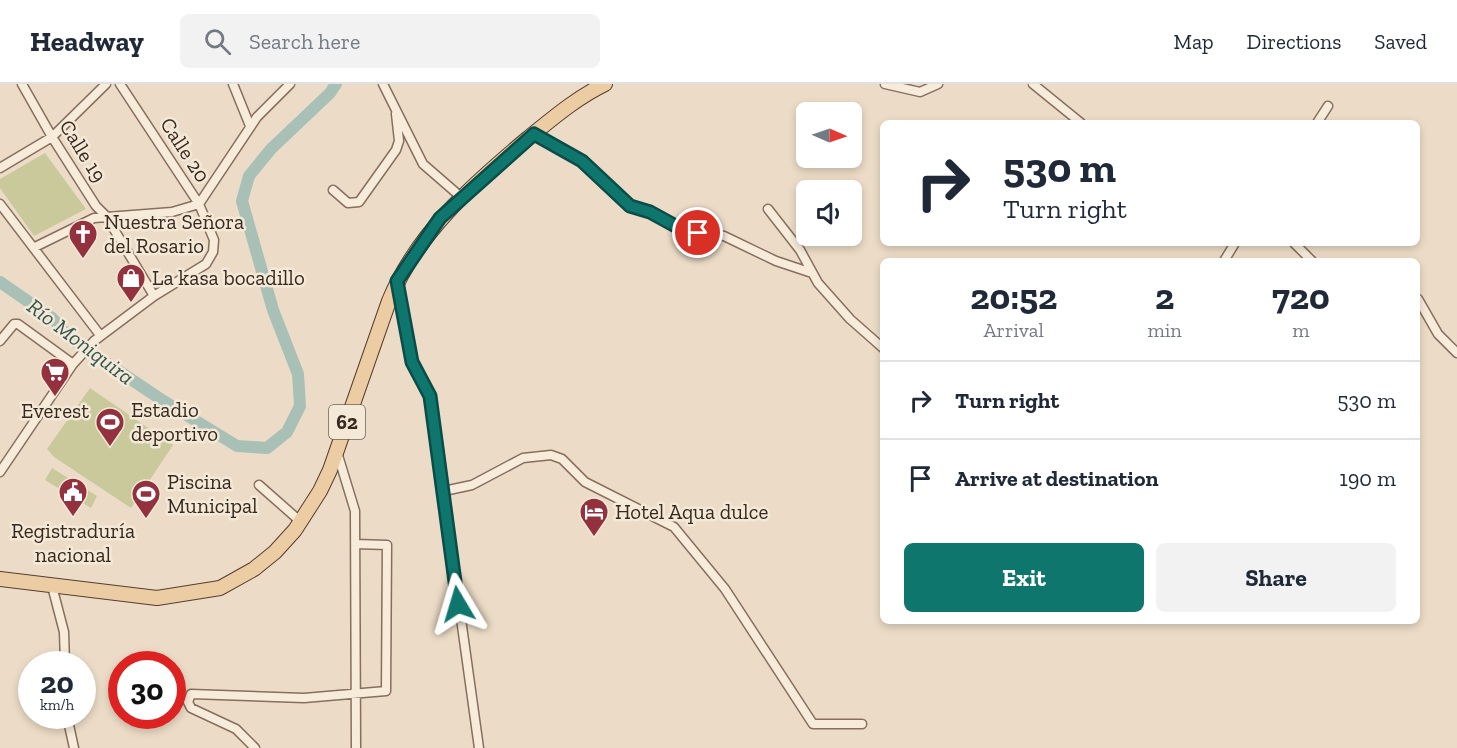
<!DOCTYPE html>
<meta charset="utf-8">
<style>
:root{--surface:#fff;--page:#f2f2f3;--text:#1f2937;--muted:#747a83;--line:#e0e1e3;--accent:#0f766e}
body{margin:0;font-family:"Zilla Slab",serif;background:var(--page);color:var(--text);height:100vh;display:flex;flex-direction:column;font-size:22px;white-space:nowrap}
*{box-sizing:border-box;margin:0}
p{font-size:20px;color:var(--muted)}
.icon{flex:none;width:33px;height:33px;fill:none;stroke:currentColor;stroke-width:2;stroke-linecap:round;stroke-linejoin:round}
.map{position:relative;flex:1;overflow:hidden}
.panel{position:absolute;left:880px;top:174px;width:540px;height:366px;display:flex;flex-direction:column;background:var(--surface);border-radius:9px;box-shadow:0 3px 9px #0003}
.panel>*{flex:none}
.guide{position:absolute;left:880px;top:36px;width:540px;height:126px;border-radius:9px;box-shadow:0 3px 9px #0003;background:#fff;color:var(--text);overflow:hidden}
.needle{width:39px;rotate:92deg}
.tools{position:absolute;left:796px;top:18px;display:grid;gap:12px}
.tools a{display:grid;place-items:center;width:66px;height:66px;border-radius:9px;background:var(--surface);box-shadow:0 3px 9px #0003;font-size:30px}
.speed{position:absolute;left:18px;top:567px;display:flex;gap:12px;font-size:30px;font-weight:700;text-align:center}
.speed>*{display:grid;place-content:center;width:78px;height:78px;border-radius:50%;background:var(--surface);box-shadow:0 3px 9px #0003;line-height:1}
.speed small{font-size:15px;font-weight:400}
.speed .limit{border:9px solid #d22;background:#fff;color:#111}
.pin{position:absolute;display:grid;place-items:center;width:51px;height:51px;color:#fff;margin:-26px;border:3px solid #fff;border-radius:50%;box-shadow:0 2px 6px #0007}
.me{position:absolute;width:66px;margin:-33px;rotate:353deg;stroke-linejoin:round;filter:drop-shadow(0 0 4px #0008)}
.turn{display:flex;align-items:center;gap:21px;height:126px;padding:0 24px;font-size:27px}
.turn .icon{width:78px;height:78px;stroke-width:2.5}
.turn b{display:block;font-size:42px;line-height:51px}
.eta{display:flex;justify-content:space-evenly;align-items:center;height:102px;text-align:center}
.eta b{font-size:36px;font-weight:700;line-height:42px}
.action{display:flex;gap:12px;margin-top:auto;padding:12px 24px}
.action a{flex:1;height:69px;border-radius:9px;background:var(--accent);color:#fff;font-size:24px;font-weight:700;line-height:69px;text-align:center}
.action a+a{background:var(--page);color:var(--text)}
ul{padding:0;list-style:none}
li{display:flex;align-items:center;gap:18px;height:78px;padding:0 24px;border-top:2px solid var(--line)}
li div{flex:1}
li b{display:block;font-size:22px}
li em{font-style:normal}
header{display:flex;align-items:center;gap:36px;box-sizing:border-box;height:84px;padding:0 30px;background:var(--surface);border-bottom:2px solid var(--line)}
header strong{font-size:28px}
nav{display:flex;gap:33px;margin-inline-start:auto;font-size:21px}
.search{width:420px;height:54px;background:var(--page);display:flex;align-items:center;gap:15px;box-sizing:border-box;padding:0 21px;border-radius:9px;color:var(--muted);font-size:22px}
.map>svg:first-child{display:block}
.green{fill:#cac99c}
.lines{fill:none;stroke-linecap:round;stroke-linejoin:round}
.river{stroke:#a8c0b6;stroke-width:12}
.minor-casing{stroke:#876e5e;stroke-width:11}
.primary-casing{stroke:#553d31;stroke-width:16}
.minor{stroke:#f7ebda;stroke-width:8}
.primary{stroke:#eccca2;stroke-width:14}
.route-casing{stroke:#0a4d48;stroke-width:15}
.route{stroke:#0f766e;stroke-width:10}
.labels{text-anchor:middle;stroke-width:5;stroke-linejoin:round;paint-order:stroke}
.shield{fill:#f4e8d7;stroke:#706257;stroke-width:1.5}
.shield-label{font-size:20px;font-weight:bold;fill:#382920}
.street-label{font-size:21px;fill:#382920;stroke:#f4e8d7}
.poi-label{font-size:21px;fill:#382920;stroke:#f4e8d7;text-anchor:start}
.water-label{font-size:22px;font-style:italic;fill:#315750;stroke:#f4e8d7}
</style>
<header>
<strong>Headway</strong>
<div class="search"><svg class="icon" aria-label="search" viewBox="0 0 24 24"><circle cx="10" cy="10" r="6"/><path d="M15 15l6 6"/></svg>Search here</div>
<nav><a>Map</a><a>Directions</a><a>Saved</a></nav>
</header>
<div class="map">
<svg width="1457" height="664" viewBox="0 0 1457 664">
<rect width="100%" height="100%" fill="#ecdcc7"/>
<path class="green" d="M45 69 86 125 34 152 0 104V95Z
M90 304 173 361 131 424 54 373 47 365Z
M52 384 97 412 91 424 45 396Z"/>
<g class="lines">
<path class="river" d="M0 198 52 234 71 255 162 316 237 362 267 364 287 348 300 322 298 290 273 226 242 117 249 92 271 65 330 9 336 0"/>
<g class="minor-casing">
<path id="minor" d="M22 0 52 53 96 122 106 132 154 212
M233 0 250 42
M383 0 423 80 461 113
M885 0 920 8 938 0
M1033 0 1081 39
M1317 39 1328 22
M534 50 582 77 633 124 650 128 684 146 724 152 776 177 812 189
M0 84 52 53 106 0
M333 106 348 119 359 118 396 66 399 57 396 30
M0 120 100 251
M768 125 800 166 818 199 850 235 884 265
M1294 159 1312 177
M35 163 94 134 172 128 199 120 257 33 290 0
M1224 177 1235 159
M397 200 412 278 430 312 479 664
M1418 215 1438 250 1457 269
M0 257 14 240H18L73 280
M337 368 355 427 356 664
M0 388 73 280 94 257 154 212 206 180 213 168 214 156 199 120 120 0
M259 401 301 438
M444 407 472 401 523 374 551 371 562 375 585 398 674 443 725 505 813 640H862
M52 502 64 548 65 580
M67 632 74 664
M255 664 236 645 191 624 188 618 191 610 304 614 386 607 387 461 356 460"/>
</g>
<g class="primary-casing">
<path id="primary" d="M0 495 157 514 220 504 254 485 275 468 295 446 320 407 330 386 389 217C417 149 472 101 527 55 552 35 576 14 605 0"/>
</g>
<use href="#minor" class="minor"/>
<use href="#primary" class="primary"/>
</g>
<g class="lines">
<g class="route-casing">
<path id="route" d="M458 520 430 312 412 278 397 197 440 134 534 50 582 77 630 122 650 128 681 145 698 149"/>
</g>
<use href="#route" class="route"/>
</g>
<defs>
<g id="church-pin" transform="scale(1.5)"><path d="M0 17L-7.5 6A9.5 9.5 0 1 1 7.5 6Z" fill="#93313e" stroke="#f4e8d7"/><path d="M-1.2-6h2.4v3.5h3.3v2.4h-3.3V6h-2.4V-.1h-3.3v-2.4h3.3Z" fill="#fff"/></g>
<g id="shop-pin" transform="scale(1.5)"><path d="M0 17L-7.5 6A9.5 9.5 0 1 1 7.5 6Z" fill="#93313e" stroke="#f4e8d7"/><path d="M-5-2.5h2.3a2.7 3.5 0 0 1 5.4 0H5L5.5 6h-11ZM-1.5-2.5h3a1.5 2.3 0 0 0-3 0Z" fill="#fff"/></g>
<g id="supermarket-pin" transform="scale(1.5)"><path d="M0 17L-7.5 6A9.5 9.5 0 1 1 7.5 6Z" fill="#93313e" stroke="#f4e8d7"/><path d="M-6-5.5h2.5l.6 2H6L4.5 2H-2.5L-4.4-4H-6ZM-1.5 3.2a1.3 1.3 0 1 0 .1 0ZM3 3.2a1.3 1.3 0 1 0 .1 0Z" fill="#fff"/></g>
<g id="stadium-pin" transform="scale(1.5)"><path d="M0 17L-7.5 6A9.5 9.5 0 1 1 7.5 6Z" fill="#93313e" stroke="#f4e8d7"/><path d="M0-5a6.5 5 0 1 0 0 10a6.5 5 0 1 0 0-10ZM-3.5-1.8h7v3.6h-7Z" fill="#fff"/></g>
<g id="civic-pin" transform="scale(1.5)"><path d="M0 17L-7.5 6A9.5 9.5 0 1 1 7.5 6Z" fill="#93313e" stroke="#f4e8d7"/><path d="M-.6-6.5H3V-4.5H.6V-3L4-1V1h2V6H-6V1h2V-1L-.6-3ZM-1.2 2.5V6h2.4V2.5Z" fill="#fff"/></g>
<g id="hotel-pin" transform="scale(1.5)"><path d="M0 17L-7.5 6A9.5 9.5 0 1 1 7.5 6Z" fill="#93313e" stroke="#f4e8d7"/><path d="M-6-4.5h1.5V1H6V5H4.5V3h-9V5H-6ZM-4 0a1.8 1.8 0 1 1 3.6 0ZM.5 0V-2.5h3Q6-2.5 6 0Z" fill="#fff"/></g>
</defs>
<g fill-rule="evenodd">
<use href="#church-pin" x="83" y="150"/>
<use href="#shop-pin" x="131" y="194"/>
<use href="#supermarket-pin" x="55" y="288"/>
<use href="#stadium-pin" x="110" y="338"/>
<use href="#civic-pin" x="73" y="408"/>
<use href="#stadium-pin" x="146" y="410"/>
<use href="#hotel-pin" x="594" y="428"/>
</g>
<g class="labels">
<rect class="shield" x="329" y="321" width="36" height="34" rx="4.5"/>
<g class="shield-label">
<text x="347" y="345">62</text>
</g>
<g class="street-label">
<text transform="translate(185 66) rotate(57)" y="7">Calle 20</text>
<text transform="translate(83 67) rotate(58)" y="7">Calle 19</text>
</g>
<g class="poi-label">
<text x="104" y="145">Nuestra Señora<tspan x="104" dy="24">del Rosario</tspan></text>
<text x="152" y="201">La kasa bocadillo</text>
<text x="131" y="333">Estadio<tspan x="131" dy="24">deportivo</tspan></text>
<text x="55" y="334" text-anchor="middle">Everest</text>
<text x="167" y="405">Piscina<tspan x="167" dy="24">Municipal</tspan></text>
<text x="615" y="435">Hotel Aqua dulce</text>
<text x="73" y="454" text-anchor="middle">Registraduría<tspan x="73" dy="24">nacional</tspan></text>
</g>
<g class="water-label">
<text transform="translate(81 257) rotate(37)" y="8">Río Moniquira</text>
</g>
</g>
</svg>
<div class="tools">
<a><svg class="needle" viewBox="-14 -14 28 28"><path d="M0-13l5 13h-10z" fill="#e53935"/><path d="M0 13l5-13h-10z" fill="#747a83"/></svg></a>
<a><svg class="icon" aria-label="sound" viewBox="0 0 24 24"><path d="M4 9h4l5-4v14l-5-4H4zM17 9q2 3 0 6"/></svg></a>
</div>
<div class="speed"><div>20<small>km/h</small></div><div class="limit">30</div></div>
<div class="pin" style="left:698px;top:149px;background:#d93025"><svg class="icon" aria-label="arrive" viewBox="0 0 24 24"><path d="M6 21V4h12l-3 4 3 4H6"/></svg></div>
<svg class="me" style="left:458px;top:520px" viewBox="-20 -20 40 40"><path d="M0-17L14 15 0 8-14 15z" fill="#0f766e" stroke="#fff" stroke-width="4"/></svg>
<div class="guide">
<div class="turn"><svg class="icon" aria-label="right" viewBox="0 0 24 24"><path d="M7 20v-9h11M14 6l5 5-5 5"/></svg><div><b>530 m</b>Turn right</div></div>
</div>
<section class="panel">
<div class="eta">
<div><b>20:52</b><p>Arrival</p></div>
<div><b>2</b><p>min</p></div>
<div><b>720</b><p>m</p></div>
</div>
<ul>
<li><svg class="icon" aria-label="right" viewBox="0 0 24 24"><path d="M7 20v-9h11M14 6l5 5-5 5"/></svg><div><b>Turn right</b></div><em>530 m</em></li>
<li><svg class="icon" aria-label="arrive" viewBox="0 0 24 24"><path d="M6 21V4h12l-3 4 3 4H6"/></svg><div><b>Arrive at destination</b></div><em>190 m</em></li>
</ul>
<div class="action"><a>Exit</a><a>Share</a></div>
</section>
</div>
